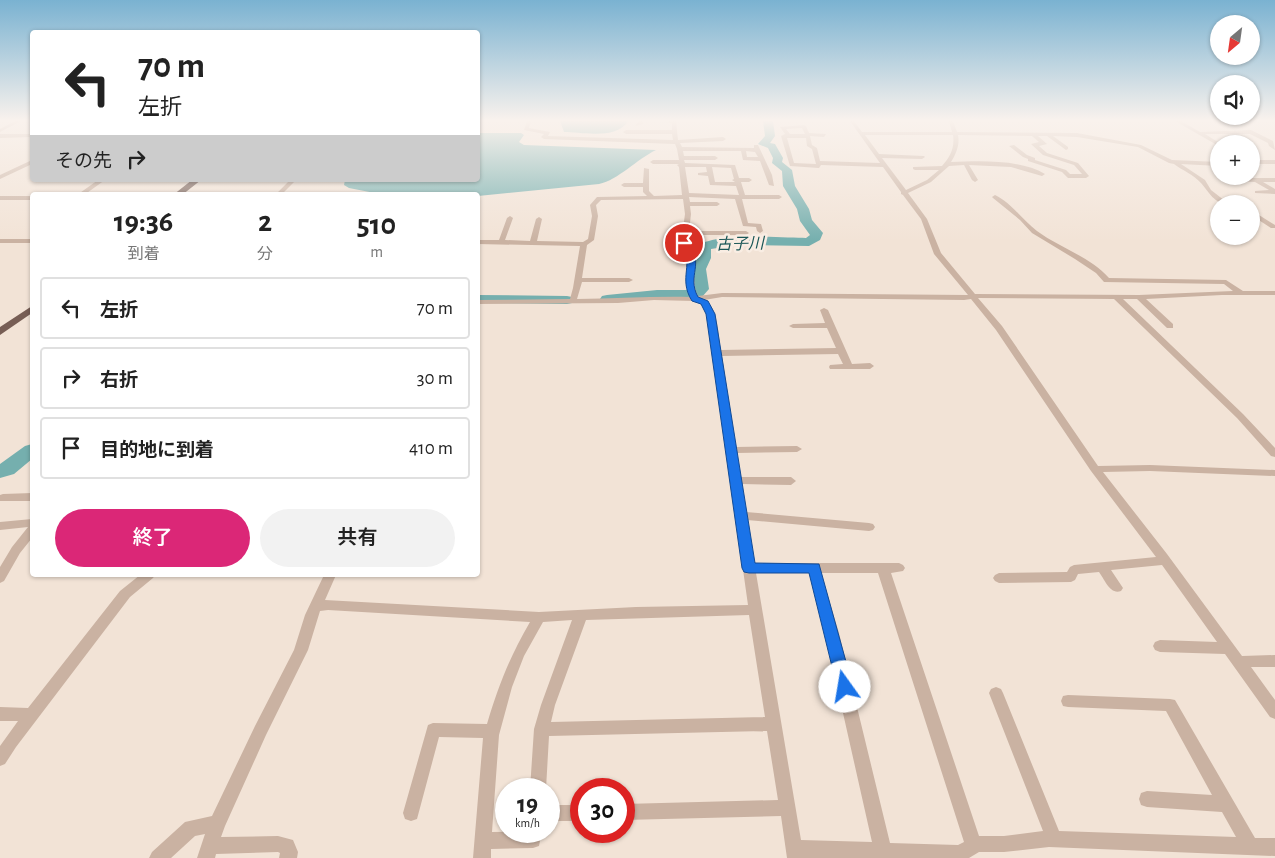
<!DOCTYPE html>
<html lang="ja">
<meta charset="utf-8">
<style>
:root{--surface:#fff;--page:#f2f2f2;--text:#222;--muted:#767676;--line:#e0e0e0;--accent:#db2777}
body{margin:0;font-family:"Alegreya Sans","Noto Sans JP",sans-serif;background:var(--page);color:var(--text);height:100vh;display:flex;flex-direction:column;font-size:19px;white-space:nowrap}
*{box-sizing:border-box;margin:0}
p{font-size:16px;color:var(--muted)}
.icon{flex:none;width:28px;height:28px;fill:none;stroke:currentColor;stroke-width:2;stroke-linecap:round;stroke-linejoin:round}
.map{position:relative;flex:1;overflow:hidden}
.details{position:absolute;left:30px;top:192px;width:450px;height:385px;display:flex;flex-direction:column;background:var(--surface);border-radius:5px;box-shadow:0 1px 4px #0004}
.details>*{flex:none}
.guide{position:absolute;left:30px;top:30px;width:450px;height:152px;border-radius:5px;box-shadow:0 1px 4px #0004;background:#fff;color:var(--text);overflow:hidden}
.needle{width:32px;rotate:209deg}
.buttons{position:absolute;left:1210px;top:15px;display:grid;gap:10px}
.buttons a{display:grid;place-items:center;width:50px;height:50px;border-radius:50%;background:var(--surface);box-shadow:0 1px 4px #0004;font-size:25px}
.speed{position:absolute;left:495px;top:778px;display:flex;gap:10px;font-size:25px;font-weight:700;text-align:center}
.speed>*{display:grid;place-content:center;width:65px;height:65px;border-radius:50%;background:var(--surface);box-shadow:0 1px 4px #0004;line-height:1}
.speed small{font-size:12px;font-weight:400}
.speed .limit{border:8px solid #d22;background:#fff;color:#111}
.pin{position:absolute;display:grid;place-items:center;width:42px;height:42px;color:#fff;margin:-21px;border:2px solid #fff;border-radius:50%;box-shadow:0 1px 5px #0007}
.me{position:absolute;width:55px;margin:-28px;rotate:347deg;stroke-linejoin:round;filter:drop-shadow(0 0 4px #0008)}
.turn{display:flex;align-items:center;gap:18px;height:105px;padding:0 25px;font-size:22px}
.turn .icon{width:65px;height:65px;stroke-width:2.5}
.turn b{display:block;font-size:35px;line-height:42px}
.then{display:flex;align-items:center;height:48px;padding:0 25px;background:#0003;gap:10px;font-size:19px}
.eta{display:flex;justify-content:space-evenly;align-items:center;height:85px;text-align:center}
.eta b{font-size:30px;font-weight:600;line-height:35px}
.primary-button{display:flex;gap:10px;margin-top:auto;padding:10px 25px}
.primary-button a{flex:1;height:58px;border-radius:30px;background:var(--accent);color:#fff;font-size:20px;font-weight:600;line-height:58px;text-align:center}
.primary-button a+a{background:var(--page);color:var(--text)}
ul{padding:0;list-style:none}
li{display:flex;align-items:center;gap:15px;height:62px;margin:0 10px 8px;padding:0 15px;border:2px solid var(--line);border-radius:5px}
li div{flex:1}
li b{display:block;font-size:19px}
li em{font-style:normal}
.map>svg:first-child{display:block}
.water{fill:#75afae}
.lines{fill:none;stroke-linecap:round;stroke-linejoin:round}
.river{fill:#75afae;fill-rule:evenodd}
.street{fill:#cab2a2;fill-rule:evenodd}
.primary{fill:#775e55;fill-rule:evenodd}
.route{fill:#1a73e8;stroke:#114b97}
.labels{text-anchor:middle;stroke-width:5;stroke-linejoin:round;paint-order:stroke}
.far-water-label{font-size:16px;font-style:italic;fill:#195656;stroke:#f9ede3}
</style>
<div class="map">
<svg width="1275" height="858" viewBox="0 0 1275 858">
<rect width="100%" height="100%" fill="#f2e3d6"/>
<path class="water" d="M560 121H628C617 140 582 132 564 132Z
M478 133H521L524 135 519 142 524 145 656 150C637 159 618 180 599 184L478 196 385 195 349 188 344 185 345 180H478Z"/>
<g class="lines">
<path class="river" d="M763 121H773L775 136 770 143 775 144 783 158 782 162 792 170 795 186 809 209 812 220 823 233 820 240 809 246 737 245 711 249V258L706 269 709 289 702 297 686 300 657 298 607 303 602 302 600 299 602 296 607 295 657 290H692L695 288 692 269 697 258V247C710 232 786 238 806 238L810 235 800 221 797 209 783 186 782 171 772 163 773 158 768 148 758 144 765 136Z
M478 295 567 296 572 297 574 300 572 303 567 304 478 303Z
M32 444V459L14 474 0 478V464L25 446Z"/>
<path class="street" d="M15 121H21L0 132V129Z
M527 121H531L529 128 550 132 548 136 673 140 672 134H626L623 132 626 130H672V123L659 122 676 121 678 140 723 137 726 139 723 141 680 143 682 147 754 148V145H758L772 175 774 186 769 185 760 161 743 160 741 151H683L684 156H715L718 158 715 160H684L685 163 735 165 739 178H749L752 180 749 182H741L745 195H779L782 197 779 199H742L748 223 761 224 763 231 760 233 757 231 756 227 743 226 735 199 689 197 690 202H717L720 204 717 206H690L691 214 689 231H746L749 233 746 235H688C687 247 692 247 694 257 697 271 691 283 698 296L722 293 968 295 934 254 921 219 903 195 901 194V192L883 167 821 165 819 168 790 166 781 136 785 134 780 127 804 125 806 126 809 133 826 134 824 137 810 136 812 145 817 148 820 161 880 163 850 121H854L862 132H952L949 121H953L957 132 1077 133 1141 145 1172 160 1219 162V166L1181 164 1205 180 1211 190 1229 204C1214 204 1209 192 1201 183 1194 175 1182 170 1174 164L1169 163 1138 147 1077 137 1053 136 1068 147V149L1066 150 1047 136H1038L1047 144 1039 146 1047 153 1078 163 1089 176 1086 178H1068L1062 172 1028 161V159L1023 157 1009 146 1014 145 1027 155 1035 158V160L1066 170 1070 174H1082L1074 165 1043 155 1031 144 1039 142 1032 136 958 135C960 145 956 154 951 162 980 161 1020 159 1045 174L1042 176 1011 167 969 165 978 180 975 182 972 180 964 165 949 166 931 182 908 193 927 219 941 253 975 294 1139 295 1233 291 1224 284 1104 282 1096 273 1075 259 1032 233 1020 220 993 198 992 197 995 195C1012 203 1022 220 1037 231 1060 248 1089 256 1109 278L1226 280 1243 291H1275V295H1222L1146 299 1173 324V328H1167L1137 299H1123L1243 414 1275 448V457L1271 456 1237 418 1114 299 978 298 1002 326 1098 466 1150 465 1275 470V476L1150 471 1103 472 1167 554 1242 656 1275 655V667H1251L1275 700V719L1270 717 1225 654 1160 652 1155 650 1153 646 1155 642 1160 640 1217 642 1162 565 1111 570 1123 588 1121 591C1110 595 1105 580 1099 572L1078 574 1075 580 1071 582 999 583 995 581 993 578 995 575 999 573 1067 572 1070 567 1074 565 1156 557 1091 471 996 330 971 299 964 300 722 297 704 300C719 307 718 336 721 350L836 348 827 328H793L789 326 793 324 825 323 820 310 824 308 828 310 852 364 870 363 874 366 870 369H830L829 367 830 365 843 364 838 354 722 356 736 447 797 446 802 449 797 452 737 453 741 477H791L796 481 791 485 742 484 746 512 869 523 873 524 875 527 873 530 869 531 747 520 754 563H899L903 565 905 568 903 571 891 573 979 836H1004L1043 831 989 693 991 689 996 687 1001 689 1003 693 1059 831 1236 837 1222 812 1147 807 1141 805 1139 799 1141 793 1147 791 1212 795 1166 711 1068 707 1063 706 1061 701 1063 696 1068 695 1170 699 1175 700 1255 838H1275V856L1049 847 1004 852H979L969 858H787L781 816 624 820V804L778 800 767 731 549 736 546 789H530L534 729 541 705 572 620 543 622 524 656 512 687 499 735 492 832 542 831 539 846 533 848 491 849V858H473L483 738 439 737 417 819 411 821 405 819 403 813 428 725 433 723 487 724C498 687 510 656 530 622L328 610 320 611 308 650 266 735 225 826 221 837 278 836 293 840 298 852 297 858H279L280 853 278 852 216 854 215 858H197L205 834 195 836 171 858H149L152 852 185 822 212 816 255 726 294 650 305 615 324 575H336L325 600 539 612 636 607 748 605 707 314 702 305 694 301 654 300 618 303 478 304V300L570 299 573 288 580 246 478 244V240H499L507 218 510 216 513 218 505 240 530 241 536 219 539 217 542 219 537 241 583 242 588 239 592 216 590 205 597 197 647 196 643 192V187H624L621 185 624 183H643L644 168 649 169V191L654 196 682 195 679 167 677 165 679 164H653L650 162 653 160H679L677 149 675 144 544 139 541 137 544 134 524 130ZM802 128 805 134H790L786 129ZM865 135H953C955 148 950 157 942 166L913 167V169L915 170H939L927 180 906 190 882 158 922 159 925 157 924 156 879 154ZM787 138H806L807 146 812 149 816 164 794 163ZM746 151 755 152 758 157H747ZM685 167H706L707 172 698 173V175L708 176 710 185 736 186 739 195 689 193ZM712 167 731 168 734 179 732 180 735 182H715ZM683 199 685 214 681 243 687 257 686 285 690 297C652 296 615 299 577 299L582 282H629L633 280 629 278H582L587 245 594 240 598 216 596 205 601 200ZM756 573H809L825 633 872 842 801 840ZM821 573H878L964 842 958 845 890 843 839 633ZM749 615 765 717 551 722 555 705 586 620Z
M639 121H643V124L635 126Z
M1175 121H1181L1200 132 1251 130 1273 141 1275 150 1269 146 1268 143 1250 134H1205L1221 144 1217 145Z
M0 134H32V137L0 138Z
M32 160V164L0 179V175Z
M1251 160H1275V164H1251Z
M1234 178H1275V182H1263L1275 189V194L1255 193V191L1269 190 1255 182 1232 181V179Z
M98 180H105L84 195H77Z
M290 180H296L281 195H275Z
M0 196H32V200H0Z
M1251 210 1275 225V228H1271L1251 215Z
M0 239H32V243H0Z
M32 493V501H0V495L3 494Z
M32 519V538L20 553 4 581 0 583V567L12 547 28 527 0 530V522Z
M140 575H155L153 578 130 597 16 747 5 764 0 766V746L18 721H0V707L28 708 120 591Z
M549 805H581V821H549Z"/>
<path class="primary" d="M192 180H201L182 195H173Z
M32 306V313L0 335V327Z"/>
</g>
<linearGradient id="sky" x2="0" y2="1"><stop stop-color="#7ab2d1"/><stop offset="0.5" stop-color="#f9f2ed"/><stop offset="1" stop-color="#f9f2ed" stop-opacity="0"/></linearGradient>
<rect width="1275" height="241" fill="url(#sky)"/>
<path class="route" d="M681 241H687C706 264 686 275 698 297L708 301 715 314 755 563 819 564 853 687 851 692 845 694 839 692 837 687 809 573H749L744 572 742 568 706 314 701 304 692 301C677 277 696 264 680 243Z"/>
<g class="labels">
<g class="far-water-label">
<text transform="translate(740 243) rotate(-1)" y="6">古子川</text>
</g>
</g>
</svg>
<div class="buttons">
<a><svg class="needle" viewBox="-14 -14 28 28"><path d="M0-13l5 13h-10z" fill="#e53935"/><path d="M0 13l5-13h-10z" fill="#767676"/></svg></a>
<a><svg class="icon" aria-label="sound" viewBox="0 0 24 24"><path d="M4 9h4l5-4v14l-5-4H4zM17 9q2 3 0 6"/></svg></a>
<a>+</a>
<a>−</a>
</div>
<div class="speed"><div>19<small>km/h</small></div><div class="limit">30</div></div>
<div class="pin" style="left:684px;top:243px;background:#d93025"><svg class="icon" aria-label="arrive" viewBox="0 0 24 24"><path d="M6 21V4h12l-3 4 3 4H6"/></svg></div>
<svg class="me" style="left:845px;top:687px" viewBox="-20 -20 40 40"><circle r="19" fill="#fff"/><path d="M0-13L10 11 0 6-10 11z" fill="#1a73e8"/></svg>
<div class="guide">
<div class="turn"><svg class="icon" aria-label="left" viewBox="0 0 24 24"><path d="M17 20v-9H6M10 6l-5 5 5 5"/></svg><div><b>70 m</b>左折</div></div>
<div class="then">その先<svg class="icon" aria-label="right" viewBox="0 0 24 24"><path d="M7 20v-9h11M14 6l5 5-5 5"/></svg></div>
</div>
<section class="details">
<div class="eta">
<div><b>19:36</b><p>到着</p></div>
<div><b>2</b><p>分</p></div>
<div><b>510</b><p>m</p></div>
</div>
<ul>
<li><svg class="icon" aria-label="left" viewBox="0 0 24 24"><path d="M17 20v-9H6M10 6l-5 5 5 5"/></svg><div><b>左折</b></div><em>70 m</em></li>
<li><svg class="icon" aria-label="right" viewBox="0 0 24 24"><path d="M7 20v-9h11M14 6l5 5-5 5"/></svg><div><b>右折</b></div><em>30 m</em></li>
<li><svg class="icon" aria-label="arrive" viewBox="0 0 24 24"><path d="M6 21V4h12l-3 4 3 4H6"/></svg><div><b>目的地に到着</b></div><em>410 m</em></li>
</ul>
<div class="primary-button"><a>終了</a><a>共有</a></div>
</section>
</div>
